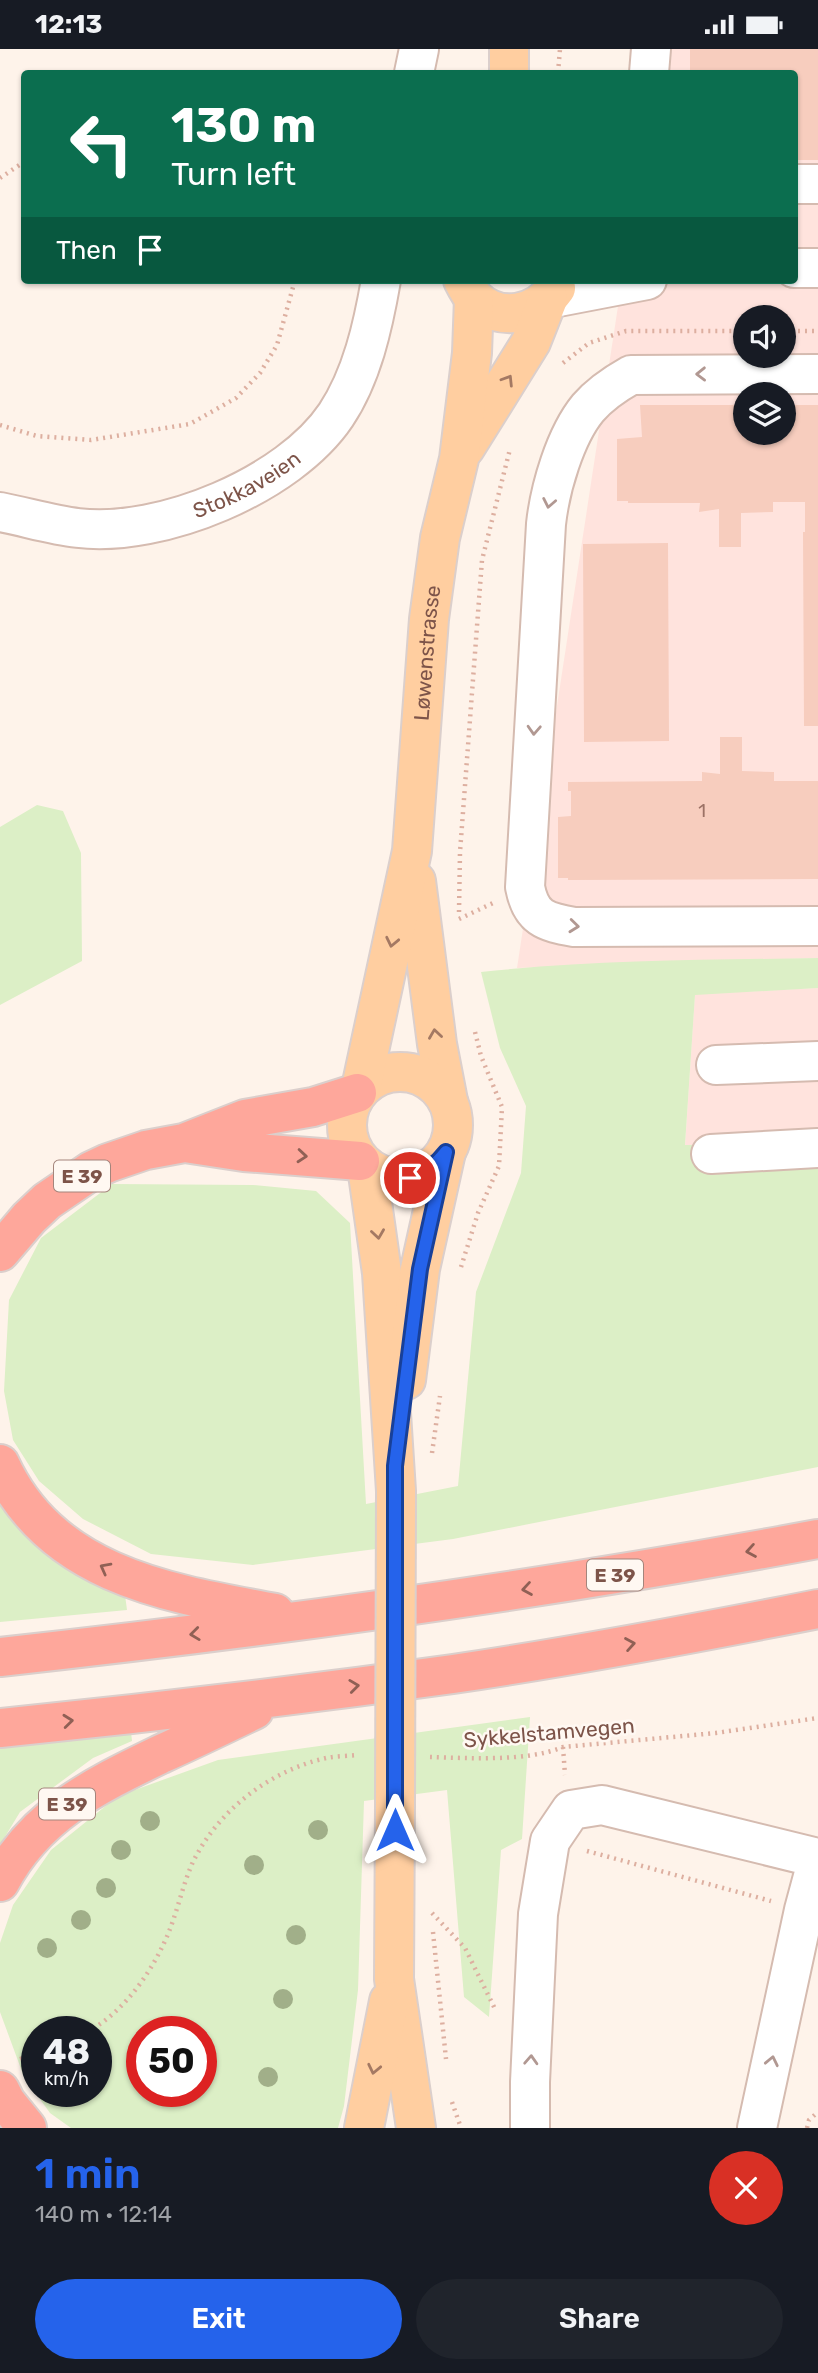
<!DOCTYPE html>
<meta charset="utf-8">
<style>
:root{--surface:#171b24;--page:#20242c;--text:#f1f3f6;--muted:#9ea1a6;--accent:#2563eb}
body{margin:0;font-family:Rubik,sans-serif;background:var(--page);color:var(--text);height:100vh;display:flex;flex-direction:column;font-size:26px;white-space:nowrap}
*{box-sizing:border-box;margin:0}
p{font-size:23px;color:var(--muted)}
.icon{flex:none;width:38px;height:38px;fill:none;stroke:currentColor;stroke-width:2;stroke-linecap:round;stroke-linejoin:round}
.map{position:relative;height:2079px;overflow:hidden}
.side{display:flex;flex-direction:column;background:var(--surface);flex:1}
.side>*{flex:none}
.banner{position:absolute;left:21px;top:21px;width:777px;height:214px;border-radius:7px;box-shadow:0 2px 5px #0004;background:#0b6e4f;color:#fff;overflow:hidden}
.tools{position:absolute;left:733px;top:256px;display:grid;gap:14px}
.tools a{display:grid;place-items:center;width:63px;height:63px;border-radius:50%;background:var(--surface);box-shadow:0 2px 5px #0004;font-size:35px}
.speed{position:absolute;left:21px;top:1967px;display:flex;gap:14px;font-size:35px;font-weight:700;text-align:center}
.speed>*{display:grid;place-content:center;width:91px;height:91px;border-radius:50%;background:var(--surface);box-shadow:0 2px 5px #0004;line-height:1}
.speed small{font-size:18px;font-weight:400}
.speed .limit{border:10px solid #d22;background:#fff;color:#111}
.pin{position:absolute;display:grid;place-items:center;width:60px;height:60px;color:#fff;margin:-30px;border:4px solid #fff;border-radius:50%;box-shadow:0 2px 7px #0007}
.me{position:absolute;width:77px;margin:-38px;rotate:0deg;stroke-linejoin:round;filter:drop-shadow(0 0 5px #0008)}
.turn{display:flex;align-items:center;gap:24px;height:147px;padding:0 35px;font-size:32px}
.turn .icon{width:91px;height:91px;stroke-width:2.5}
.turn b{display:block;font-size:49px;line-height:60px}
.then{display:flex;align-items:center;height:66px;padding:0 35px;background:#0003;gap:14px;font-size:26px}
.round{display:grid;place-items:center;flex:none;width:74px;height:74px;border-radius:37px;background:var(--page)}
.overview{display:flex;align-items:center;justify-content:space-between;height:119px;padding:0 35px}
h1{font-size:42px;font-weight:600;line-height:52px;color:var(--accent)}
.action{display:flex;gap:14px;margin-top:auto;padding:14px 35px}
.action a{flex:1;height:80px;border-radius:42px;background:var(--accent);color:#fff;font-size:28px;font-weight:600;line-height:80px;text-align:center}
.action a+a{background:var(--page);color:var(--text)}
.status{display:flex;justify-content:space-between;align-items:center;height:49px;padding:0 35px;background:var(--surface);direction:ltr}
.status svg{height:19px;fill:currentColor}
.map>svg:first-child{display:block}
.commercial{fill:#ffe3dd;fill-rule:evenodd}
.green{fill:#dcefc6;fill-rule:evenodd}
.building{fill:#f7cdbe}
.lines{fill:none;stroke-linecap:round;stroke-linejoin:round}
.minor-casing{stroke:#d5bbb0;stroke-width:42}
.major-casing{stroke:#dbcfcc;stroke-width:42}
.highway-casing{stroke:#dbcfcc;stroke-width:42}
.path{stroke:#ddafa0;stroke-width:4.5;stroke-dasharray:2 5;stroke-linecap:butt}
.minor{stroke:#fff;stroke-width:38}
.major{stroke:#ffcea0;stroke-width:38}
.highway{stroke:#fea79b;stroke-width:38}
.major-bridge-casing{stroke:#dbcfcc;stroke-width:42;stroke-linecap:butt}
.major-bridge{stroke:#ffcea0;stroke-width:38}
.tree{fill:#a1af89}
.oneway{stroke:#b19892}
.oneway2{stroke:#a47963}
.oneway3{stroke:#906055}
.route-casing{stroke:#184099;stroke-width:18}
.route{stroke:#2563eb;stroke-width:12}
.labels{text-anchor:middle;stroke-width:5;stroke-linejoin:round;paint-order:stroke}
.number-label{font-size:18px;fill:#9c7266}
.shield{fill:#fff8f2;stroke:#a4857c;stroke-width:2}
.shield-label{font-size:19px;font-weight:bold;fill:#7d5449}
.street-label{font-size:21px;fill:#7d5449;stroke:#fff8f2}
</style>
<div class="status"><b>12:13</b><svg viewBox="0 0 49 12"><path d="M0 12V9h3v3zM5 12V6h3v6zM10 12V3h3v9zM15 12V0h3v12zM26 1h20v11H26zM47 4h2v5h-2z"/></svg></div>
<div class="map">
<svg width="818" height="2079" viewBox="0 0 818 2079">
<rect width="100%" height="100%" fill="#fef3ea"/>
<path class="commercial" d="M636 0H818V909L517 919 622 231H794V24H635ZM746 268H784V306H746ZM746 345H784V383H746Z
M818 939V1095L685 1097 695 945Z"/>
<path class="green" d="M37 756 63 762 81 804 82 912 0 956V778Z
M818 909V939L695 946 685 1096 818 1095V1418L453 1490 253 1516 151 1505 83 1470 39 1432 13 1391 4 1342 9 1251 41 1189 112 1135 253 1136 316 1142 350 1174 366 1455 458 1437 476 1243 521 1124 526 1057 500 999 481 923C593 911 706 911 818 909Z
M0 1448 17 1478 63 1516 125 1546 127 1561 0 1573Z
M530 1668 522 1790 501 1801 489 1968 464 1948 447 1741 364 1752 358 1941 344 2057 338 2079H71L50 2064 24 2028 0 1963V1894L13 1856 51 1801 118 1747 218 1711ZM37 1983H96V2042H37ZM142 1983H201V2042H142Z
M131 1683 132 1692 93 1709 20 1763 0 1796V1695Z"/>
<path class="building" d="M690 0H818V111H794V24H690Z
M746 354V383H784V356H818V677H804L803 483H805V453H773V463L741 464V498H719V460L699 463 700 454H628V452H617V390L642 388 640 356H732Z
M668 494 669 692 584 693 583 495Z
M720 688H742V722L774 723V732H818V830L568 831V829H558V768L571 767V742H568V733L702 732V723L720 725Z"/>
<g class="lines">
<g class="minor-casing">
<g id="minor">
<path d="M414 24 419 0"/>
<path d="M649 24 651 0"/>
<path d="M794 135H818"/>
<path d="M794 219H818"/>
<path d="M548 250 647 231"/>
<path d="M818 325 631 326C615 335 600 345 588 359 565 387 550 439 546 475L525 838C531 869 545 873 574 878L818 877"/>
<path id="s1" d="M0 463C26 468 52 476 78 479 161 489 289 436 336 366 362 327 373 277 381 231"/>
<path d="M716 1016 818 1012"/>
<path d="M711 1105 818 1099"/>
<path d="M530 2079V2033L538 1865 550 1792 571 1761 602 1756 818 1809 804 1861 757 2079"/>
</g>
</g>
<g class="major-casing">
<g id="major">
<path d="M509 0V24"/>
<path d="M463 231C466 237 470 245 475 250 500 274 537 266 556 239"/>
<path d="M465 399 531 293 548 250"/>
<path d="M416 832 437 995 448 1052"/>
<circle cx="400" cy="1076" r="53"/>
<path id="s2" d="M361 1039 412 802 429 570 440 489 459 410 472 304 474 249"/>
<path d="M367 1118 382 1224 396 1442"/>
<path d="M406 1331 420 1220 446 1103"/>
<path d="M395 1757 394 1930 416 2079"/>
<path d="M364 2079 389 1952"/>
</g>
</g>
<g class="highway-casing">
<path id="highway" d="M185 1094 244 1103 360 1112
M0 1203 29 1169 47 1152 91 1122 108 1114 146 1101 184 1094 245 1070 313 1058 357 1044
M0 1415C51 1526 167 1544 275 1564
M0 1608C274 1578 547 1540 818 1490
M0 1679C151 1664 302 1646 453 1625 575 1607 697 1584 818 1560
M0 1833C36 1765 95 1737 161 1705 192 1691 223 1676 254 1661
M0 2041 6 2053 27 2079"/>
</g>
<path class="path" d="M558 24 560 0
M0 129 24 113
M784 282H818
M563 314 589 294 626 282H746
M0 376 37 387 91 391 190 375 236 349 260 324 277 296 295 231
M459 863 460 803 482 511 510 400
M459 870 493 854
M461 1218 478 1164 499 1117 502 1058 481 1007 475 983
M432 1404 440 1347
M563 1698 565 1726
M430 1708C469 1709 527 1713 563 1698L716 1684 818 1669
M587 1802 771 1852
M432 1864 465 1899 495 1960
M433 1883 446 2010
M87 1983C125 1963 155 1919 170 1880 178 1859 183 1836 192 1815 217 1762 269 1722 326 1709 336 1707 348 1707 358 1706
M20 2010 37 2004
M452 2053 461 2079
M807 2079 809 2071 818 2063"/>
<use href="#minor" class="minor"/>
<use href="#major" class="major"/>
<use href="#highway" class="highway"/>
<g class="major-bridge-casing">
<path id="major-bridge" d="M395 1757 396 1442"/>
</g>
<use href="#major-bridge" class="major-bridge"/>
</g>
<g class="tree">
<circle cx="150" cy="1772" r="10"/>
<circle cx="318" cy="1781" r="10"/>
<circle cx="121" cy="1801" r="10"/>
<circle cx="254" cy="1816" r="10"/>
<circle cx="106" cy="1839" r="10"/>
<circle cx="81" cy="1871" r="10"/>
<circle cx="296" cy="1886" r="10"/>
<circle cx="47" cy="1899" r="10"/>
<circle cx="283" cy="1950" r="10"/>
<circle cx="268" cy="2028" r="10"/>
</g>
<defs><path id="oneway-chevron" d="M-2-3.5L2.5 0L-2 3.5" fill="none" stroke-width="1.6" stroke-linecap="round" stroke-linejoin="round" transform="scale(1.75)"/></defs>
<g class="oneway">
<use href="#oneway-chevron" transform="translate(701 325) rotate(179)"/>
<use href="#oneway-chevron" transform="translate(549 454) rotate(101)"/>
<use href="#oneway-chevron" transform="translate(534 681) rotate(93)"/>
<use href="#oneway-chevron" transform="translate(574 877) rotate(6)"/>
<use href="#oneway-chevron" transform="translate(531 2011) rotate(-87)"/>
<use href="#oneway-chevron" transform="translate(772 2012) rotate(-78)"/>
</g>
<g class="oneway2">
<use href="#oneway-chevron" transform="translate(508 331) rotate(-58)"/>
<use href="#oneway-chevron" transform="translate(392 893) rotate(102)"/>
<use href="#oneway-chevron" transform="translate(435 985) rotate(-98)"/>
<use href="#oneway-chevron" transform="translate(378 1185) rotate(82)"/>
<use href="#oneway-chevron" transform="translate(374 2020) rotate(102)"/>
</g>
<g class="oneway3">
<use href="#oneway-chevron" transform="translate(302 1107) rotate(5)"/>
<use href="#oneway-chevron" transform="translate(751 1502) rotate(170)"/>
<use href="#oneway-chevron" transform="translate(105 1519) rotate(-152)"/>
<use href="#oneway-chevron" transform="translate(527 1540) rotate(171)"/>
<use href="#oneway-chevron" transform="translate(195 1585) rotate(173)"/>
<use href="#oneway-chevron" transform="translate(630 1595) rotate(-10)"/>
<use href="#oneway-chevron" transform="translate(354 1637) rotate(-7)"/>
<use href="#oneway-chevron" transform="translate(68 1672) rotate(-6)"/>
</g>
<g class="lines">
<g class="route-casing">
<path id="route" d="M395 1781V1417L420 1220 446 1103C436 1116 426 1123 410 1129"/>
</g>
<use href="#route" class="route"/>
</g>
<g class="labels">
<g class="number-label">
<text x="702" y="768">1</text>
</g>
<g class="shield">
<rect x="54" y="1111.5" width="56" height="31" rx="5"/>
<rect x="587" y="1510.5" width="56" height="31" rx="5"/>
<rect x="39" y="1739.5" width="56" height="31" rx="5"/>
</g>
<g class="shield-label">
<text x="82" y="1134">E 39</text>
<text x="615" y="1533">E 39</text>
<text x="67" y="1762">E 39</text>
</g>
<g class="street-label">
<text dy="7" stroke="none"><textPath href="#s1" startOffset="257">Stokkaveien</textPath></text>
<text dy="7" stroke="none"><textPath href="#s2" startOffset="441">Løwenstrasse</textPath></text>
<text transform="translate(549 1684) rotate(-5)" y="7">Sykkelstamvegen</text>
</g>
</g>
</svg>
<div class="tools">
<a><svg class="icon" aria-label="sound" viewBox="0 0 24 24"><path d="M4 9h4l5-4v14l-5-4H4zM17 9q2 3 0 6"/></svg></a>
<a><svg class="icon" aria-label="layers" viewBox="0 0 24 24"><path d="M12 4l9 5-9 5-9-5zM3 14l9 5 9-5"/></svg></a>
</div>
<div class="speed"><div>48<small>km/h</small></div><div class="limit">50</div></div>
<div class="pin" style="left:410px;top:1129px;background:#d93025"><svg class="icon" aria-label="arrive" viewBox="0 0 24 24"><path d="M6 21V4h12l-3 4 3 4H6"/></svg></div>
<svg class="me" style="left:395px;top:1781px" viewBox="-20 -20 40 40"><path d="M0-17L14 15 0 8-14 15z" fill="#2563eb" stroke="#fff" stroke-width="4"/></svg>
<div class="banner">
<div class="turn"><svg class="icon" aria-label="left" viewBox="0 0 24 24"><path d="M17 20v-9H6M10 6l-5 5 5 5"/></svg><div><b>130 m</b>Turn left</div></div>
<div class="then">Then<svg class="icon" aria-label="arrive" viewBox="0 0 24 24"><path d="M6 21V4h12l-3 4 3 4H6"/></svg></div>
</div>
</div>
<section class="side">
<div class="overview"><div><h1>1 min</h1><p>140 m · 12:14</p></div><a class="round" style="background:#d93025;color:#fff"><svg class="icon" aria-label="close" viewBox="0 0 24 24"><path d="M6 6l12 12M18 6L6 18"/></svg></a></div>
<div class="action"><a>Exit</a><a>Share</a></div>
</section>
